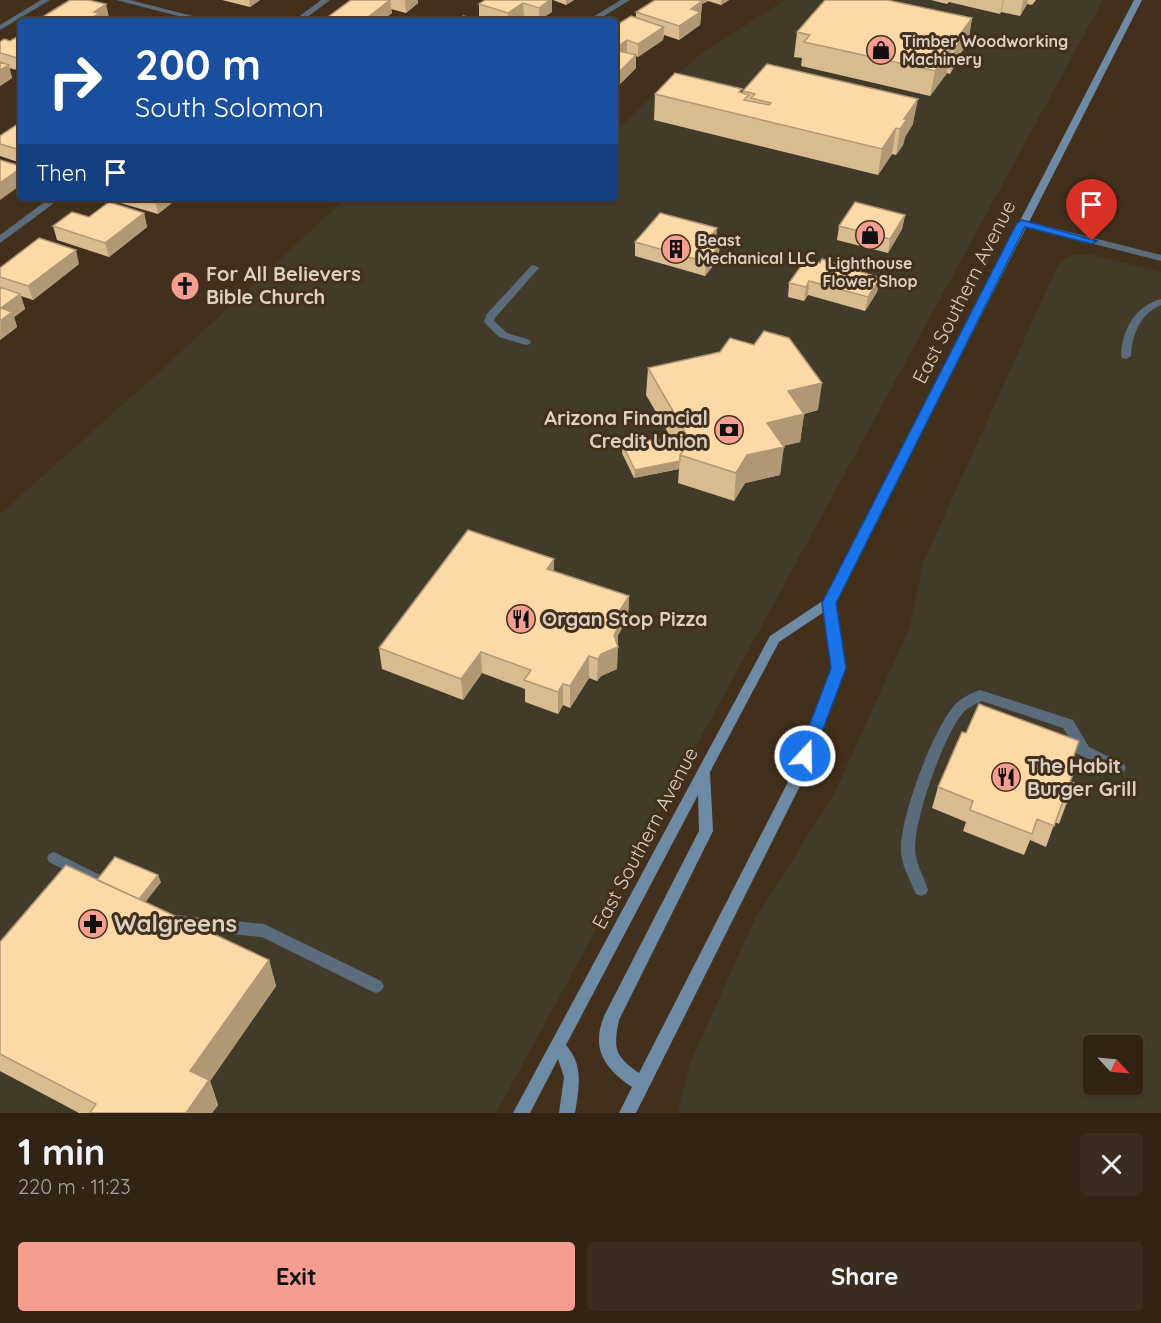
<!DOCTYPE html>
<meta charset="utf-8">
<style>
:root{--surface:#322415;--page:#3a2c1e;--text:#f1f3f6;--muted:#a8a4a0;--line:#4d4134;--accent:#f59d8e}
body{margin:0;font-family:Quicksand,sans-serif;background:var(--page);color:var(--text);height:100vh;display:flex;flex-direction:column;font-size:22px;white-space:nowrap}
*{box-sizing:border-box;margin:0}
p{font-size:20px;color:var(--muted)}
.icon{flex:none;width:33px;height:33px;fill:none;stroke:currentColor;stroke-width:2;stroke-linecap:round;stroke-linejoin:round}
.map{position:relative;height:1113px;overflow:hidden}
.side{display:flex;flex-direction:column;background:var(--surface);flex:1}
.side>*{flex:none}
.top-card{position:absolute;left:18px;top:18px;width:600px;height:183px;border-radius:6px;box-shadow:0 2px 4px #0004,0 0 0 2px var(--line);background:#1a4fa0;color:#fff;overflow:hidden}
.needle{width:39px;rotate:116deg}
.fabs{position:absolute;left:1083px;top:1035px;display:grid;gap:12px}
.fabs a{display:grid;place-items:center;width:60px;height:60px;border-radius:6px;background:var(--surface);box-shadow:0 2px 4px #0004,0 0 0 2px var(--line);font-size:30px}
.pin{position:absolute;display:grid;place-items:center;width:51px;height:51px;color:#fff;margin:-62px -26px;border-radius:50% 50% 50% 0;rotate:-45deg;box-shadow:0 0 6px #0007}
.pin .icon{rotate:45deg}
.me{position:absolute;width:66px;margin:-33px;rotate:21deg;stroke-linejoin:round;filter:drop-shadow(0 0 4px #0008)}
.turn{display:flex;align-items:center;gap:21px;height:126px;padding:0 18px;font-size:27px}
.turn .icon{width:78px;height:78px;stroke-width:2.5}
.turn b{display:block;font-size:42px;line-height:51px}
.then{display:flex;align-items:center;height:57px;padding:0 18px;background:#0003;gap:12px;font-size:22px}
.round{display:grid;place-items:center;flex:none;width:63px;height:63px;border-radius:6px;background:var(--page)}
.head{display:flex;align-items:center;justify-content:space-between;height:102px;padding:0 18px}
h1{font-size:36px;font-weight:700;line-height:45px}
.button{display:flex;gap:12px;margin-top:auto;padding:12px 18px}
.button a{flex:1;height:69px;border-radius:6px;background:var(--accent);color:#111;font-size:24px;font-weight:700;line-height:69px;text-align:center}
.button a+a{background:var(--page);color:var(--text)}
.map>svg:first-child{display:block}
.commercial{fill:#433b2a;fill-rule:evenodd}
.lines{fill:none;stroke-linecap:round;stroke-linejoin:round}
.service{fill:#5a6c7c;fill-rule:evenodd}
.minor{fill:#5a6c7c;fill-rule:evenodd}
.tertiary{fill:#5a6c7c;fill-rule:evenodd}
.secondary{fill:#6e8ba5;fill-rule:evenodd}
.wall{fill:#d9bb90}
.shaded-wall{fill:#b09875}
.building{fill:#fcd9a7;stroke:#b09875;stroke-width:1.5}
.route{fill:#1a73e8;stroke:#114b97;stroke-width:1.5}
.labels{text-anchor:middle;stroke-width:6;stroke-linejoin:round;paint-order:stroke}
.far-poi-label{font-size:16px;font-weight:bold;fill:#dbd0c4;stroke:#42301c;text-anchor:start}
.poi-label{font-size:20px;font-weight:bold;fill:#dbd0c4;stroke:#42301c;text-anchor:start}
.street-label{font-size:20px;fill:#dbd0c4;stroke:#42301c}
.near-poi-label{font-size:24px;font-weight:bold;fill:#dbd0c4;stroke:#42301c;text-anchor:start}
</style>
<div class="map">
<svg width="1161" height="1113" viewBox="0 0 1161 1113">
<rect width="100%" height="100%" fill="#42301c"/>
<path class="commercial" d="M785 0H1103L496 1113H0V514L156 375 346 198H615V125L621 127 624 124 638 109 701 54Z
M1079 254 1092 255 1161 272V1113H678L691 1061 755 919 834 794 910 627 923 563 1058 265 1068 257ZM1094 1046H1132V1084H1094Z"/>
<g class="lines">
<path class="service" d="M534 265 539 268 537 270 495 318 494 321 507 333 530 340 531 342 530 344 526 345 499 337 484 322 486 315 531 266Z
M1161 299V305C1140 314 1132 335 1131 356L1126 359 1122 358 1121 356C1122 330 1135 306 1161 299Z
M980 690 1073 720 1089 747 1124 764 1126 768 1124 772 1119 773 1069 750 1067 746 1071 741 1063 728 982 701C975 704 967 708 962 714 943 737 914 820 915 850 916 864 924 877 928 890L926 894 921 896 916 894 914 890C909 877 901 864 901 850 900 818 932 732 953 707 959 699 971 693 980 690Z
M54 852 108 879 110 883 108 887 103 889 98 887 49 862 47 858 49 854Z
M178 915 264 924 381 981 384 986 381 991 376 993 371 991 262 937 178 929 173 927 171 922 173 917Z"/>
<path class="minor" d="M41 0H50L0 30V25Z
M116 0H130L212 21H198Z
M321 0H330L302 21H293Z
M621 0H630L596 21H586Z
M50 198H61L0 243V235Z"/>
<path class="tertiary" d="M1022 220 1161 255V261L1019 225 1017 223Z"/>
<path class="secondary" d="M1134 0H1142L835 603 844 668 804 778 636 1113H619L632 1087C604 1068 590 1048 605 1014L699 831 698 795 566 1045C584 1065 579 1088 575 1113H559L564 1077 558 1059 530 1113H513L770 636 824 600ZM824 612 832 668 790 778 639 1073C615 1056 613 1049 619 1020L713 831 710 772 779 642Z"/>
</g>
<path class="wall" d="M222 0H260L250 7Z
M351 0H418V3L406 13 391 9 392 13 381 21H328V17Z
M552 0V12L539 20 524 16 516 21H493L479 17V4Z
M553 0H574L566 5Z
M655 0H729L721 5 708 1 702 4 700 25 679 40 664 35 663 40 638 57 636 56V68L618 86V90L615 93V26L636 18V12Z
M931 0H1036L1032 5 1027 4 1020 16 1001 12 1000 14 949 2 947 4Z
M972 18 968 43 957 58 955 65 950 74 947 73 930 96 801 66 802 58 794 57 797 32Z
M21 35V71L9 68 12 78 0 86V42L10 41Z
M743 91 913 124 905 137 903 145 896 155 892 154 878 175 654 120 655 94 743 93Z
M21 122V163L0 156V136Z
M109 198H178L158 214 110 200Z
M144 213 147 227 109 257 57 240 53 226 89 217Z
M905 215 902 229 888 253 837 240 839 226Z
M635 242H716L715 243 720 245 718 259 705 276 635 256Z
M79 264 33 300 21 296 25 309 14 317 17 327 0 340V268Z
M880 278 877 292 865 311 808 295 804 301 788 297 789 283Z
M648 368 818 410 804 414 800 442 783 446 780 475 745 483 734 501 678 483 679 469 634 478 622 453 623 446 670 436 646 395Z
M554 559V571L629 596 628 618 618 635 617 669 601 676 597 681 589 678 570 708 563 705 558 714 525 702V689L482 673 463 700 382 669 379 648Z
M1069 770 1070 782 1074 783 1059 824 1055 822 1046 847 1030 840 1024 855 963 831 966 822 932 808 938 787Z
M97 880 161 882 145 902 269 960 276 986 210 1081 218 1105 212 1113H79L0 1071V942Z"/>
<path class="shaded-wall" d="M249 0H260L250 7Z
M390 0 392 13 381 21H363Z
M405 0H418V3L406 13Z
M550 0H552V12L539 20V8Z
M566 0H574L566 5Z
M699 0H708L702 4 700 25 679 40V26L691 9Z
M721 0H729L721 5Z
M1003 0H1004L1001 12 1000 14Z
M1023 0H1028L1027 4 1020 16Z
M523 3 524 16 516 21H508V13Z
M106 4 109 17 103 21H87L94 12Z
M972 18 968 43 957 58 955 65 950 74 956 40Z
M664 27 663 40 638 57V44Z
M627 40V53L617 60V47Z
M951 48 947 73 930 96 935 71Z
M636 55V68L618 86V90L615 93V76Z
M9 65 12 78 0 86V70Z
M918 99 913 124 905 137 903 145 896 155 900 129 904 119Z
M896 128 892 154 878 175 882 149Z
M21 168V185L0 200V183Z
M158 198H178L158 214 155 200Z
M144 213 147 227 109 257 105 243Z
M905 215 902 229 888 253 890 239Z
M717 228 716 242 706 255 707 241Z
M720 245 718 259 705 276 706 262Z
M76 250 79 264 33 300 28 286Z
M880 278 877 292 865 311 868 297Z
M809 281 808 295 804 301 806 287Z
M20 294 25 309 14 317 17 327 0 340 1 308Z
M822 383 818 410 784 418 788 391Z
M804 414 800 442 764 450 767 423Z
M784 447 780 475 745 483 734 501 736 473 747 455Z
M680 461 679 469 634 478 635 470Z
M554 559V581L547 569Z
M629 596 628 618 618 635 617 669 601 676 597 681 598 659 610 626Z
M481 652 482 673 463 700 461 679Z
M589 656V678L570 708V686Z
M563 684V705L558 714V692Z
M158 875 161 882 133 918 131 911Z
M269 960 276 986 210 1081 218 1105 212 1113H186L190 1071Z"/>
<path class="building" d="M70 0H88L106 4 94 12 99 13 87 21H46L39 19Z
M351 0H390L363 21H344L328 17Z
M485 0H550L539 8 523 3 508 13 479 4Z
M655 0H698L702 1 691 9 700 12 679 26 636 12Z
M825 0H887L972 18 956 40 960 41 955 49 951 48 935 71 804 42 810 35 797 32Z
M463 16 487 21H457Z
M631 16 664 27 638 44 627 40 617 47 615 46V26Z
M21 35V59L0 53V42L4 39 10 41Z
M615 50 636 55 615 76Z
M0 62 9 65 0 70Z
M767 64 918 99 904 119H907L900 129 896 128 882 149 655 94 675 73 742 89 739 92 749 95 744 100 769 105 771 103 751 98 755 94 743 91Z
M21 122V150L0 144V136Z
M0 160 21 166V168L0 183Z
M109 202 144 213 105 243 53 226 72 212 89 217Z
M855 202 905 215 890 239 839 226Z
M660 213 717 228 707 241 720 245 706 262 635 242Z
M39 238 76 250 28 286 0 277V268Z
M806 259 820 263 822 259 880 278 868 297 809 281 806 287 789 283Z
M0 287 20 294 1 308 12 312 0 321Z
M764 331 789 338 822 383 788 391 804 414 767 423 784 447 747 455 736 473 680 455 687 446 692 444 648 368 720 352 730 338 754 345Z
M674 435 683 451 680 455V461L635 470 623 446Z
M468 530 554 559 547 569 629 596 610 626 618 628 614 635 618 647 601 654 598 659 589 656 570 686 563 684 558 692 524 680 531 670 481 652 461 679 379 648Z
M979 704 1079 741 1069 770 1074 771 1070 782 1074 783 1067 803 1063 801 1054 826 1037 819 1032 834 970 810 973 801 938 787 962 732 966 733Z
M115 857 158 875 139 899 97 880Z
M66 865 269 960 190 1071 209 1080 186 1113H90L96 1104 0 1054V942Z"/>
<path class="route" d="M1022 220 1097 241 1092 244 1025 227 836 603 846 668 813 756 811 760 805 762 800 760 798 756 831 668 822 603 1017 223Z"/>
<defs>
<g id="shop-disc" transform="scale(1.5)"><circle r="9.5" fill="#f59d8e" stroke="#42301c"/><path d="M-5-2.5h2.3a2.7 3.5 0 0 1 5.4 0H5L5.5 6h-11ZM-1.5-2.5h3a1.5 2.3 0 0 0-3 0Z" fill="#111"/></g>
<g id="building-disc" transform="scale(1.5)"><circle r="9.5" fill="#f59d8e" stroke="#42301c"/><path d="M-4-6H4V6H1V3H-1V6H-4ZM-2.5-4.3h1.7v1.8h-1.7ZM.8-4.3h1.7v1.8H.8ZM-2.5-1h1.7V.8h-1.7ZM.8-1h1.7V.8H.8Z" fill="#111"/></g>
<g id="church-disc" transform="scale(1.5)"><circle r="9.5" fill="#f59d8e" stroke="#42301c"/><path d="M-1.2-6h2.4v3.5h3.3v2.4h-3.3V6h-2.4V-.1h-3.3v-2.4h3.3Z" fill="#111"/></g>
<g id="bank-disc" transform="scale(1.5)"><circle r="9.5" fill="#f59d8e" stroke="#42301c"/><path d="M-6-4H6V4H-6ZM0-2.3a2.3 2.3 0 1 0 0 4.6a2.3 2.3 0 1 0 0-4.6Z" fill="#111"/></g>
<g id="restaurant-disc" transform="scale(1.5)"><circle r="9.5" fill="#f59d8e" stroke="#42301c"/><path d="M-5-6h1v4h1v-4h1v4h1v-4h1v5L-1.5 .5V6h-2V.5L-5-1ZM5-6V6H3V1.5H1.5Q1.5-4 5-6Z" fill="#111"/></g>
<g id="pharmacy-disc" transform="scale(1.5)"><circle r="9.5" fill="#f59d8e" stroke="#42301c"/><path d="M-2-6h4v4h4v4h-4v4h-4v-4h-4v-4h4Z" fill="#111"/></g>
</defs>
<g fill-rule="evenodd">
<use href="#shop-disc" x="881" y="50"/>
<use href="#shop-disc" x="870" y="235"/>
<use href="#building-disc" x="676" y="249"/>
<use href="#church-disc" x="185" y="286"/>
<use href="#bank-disc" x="729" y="430"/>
<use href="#restaurant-disc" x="521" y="619"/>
<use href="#restaurant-disc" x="1006" y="777"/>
<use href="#pharmacy-disc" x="93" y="924"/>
</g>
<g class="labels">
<g class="far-poi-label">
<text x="902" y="47">Timber Woodworking<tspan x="902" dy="18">Machinery</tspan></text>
<text x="697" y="246">Beast<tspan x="697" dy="18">Mechanical LLC</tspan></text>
<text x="870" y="269" text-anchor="middle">Lighthouse<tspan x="870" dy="18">Flower Shop</tspan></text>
</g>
<g class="poi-label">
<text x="206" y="281">For All Believers<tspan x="206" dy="23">Bible Church</tspan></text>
<text x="708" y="425" text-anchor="end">Arizona Financial<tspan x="708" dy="23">Credit Union</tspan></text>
<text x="542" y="626">Organ Stop Pizza</text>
<text x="1027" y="773">The Habit<tspan x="1027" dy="23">Burger Grill</tspan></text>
</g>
<g class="street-label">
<text transform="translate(964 292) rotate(-63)" y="7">East Southern Avenue</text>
<text transform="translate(645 838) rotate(-62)" y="7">East Southern Avenue</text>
</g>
<g class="near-poi-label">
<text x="114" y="932">Walgreens</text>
</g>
</g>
</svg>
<div class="fabs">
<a><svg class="needle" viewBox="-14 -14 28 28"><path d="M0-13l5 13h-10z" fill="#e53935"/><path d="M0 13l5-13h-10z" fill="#a8a4a0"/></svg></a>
</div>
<div class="pin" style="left:1092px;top:241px;background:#d93025"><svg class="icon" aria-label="arrive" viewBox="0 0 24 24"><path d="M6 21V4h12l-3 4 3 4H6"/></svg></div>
<svg class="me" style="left:805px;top:756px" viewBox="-20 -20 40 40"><circle r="17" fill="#1a73e8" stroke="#fff" stroke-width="3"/><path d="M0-11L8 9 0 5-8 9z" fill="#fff"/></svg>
<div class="top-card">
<div class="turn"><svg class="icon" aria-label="right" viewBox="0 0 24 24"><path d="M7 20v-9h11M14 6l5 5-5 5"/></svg><div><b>200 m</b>South Solomon</div></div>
<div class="then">Then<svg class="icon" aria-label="arrive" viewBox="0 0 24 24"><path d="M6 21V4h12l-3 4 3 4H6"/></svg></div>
</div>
</div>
<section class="side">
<div class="head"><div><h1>1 min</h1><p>220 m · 11:23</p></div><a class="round"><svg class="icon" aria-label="close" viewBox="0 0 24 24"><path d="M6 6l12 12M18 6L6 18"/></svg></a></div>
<div class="button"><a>Exit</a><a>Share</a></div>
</section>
